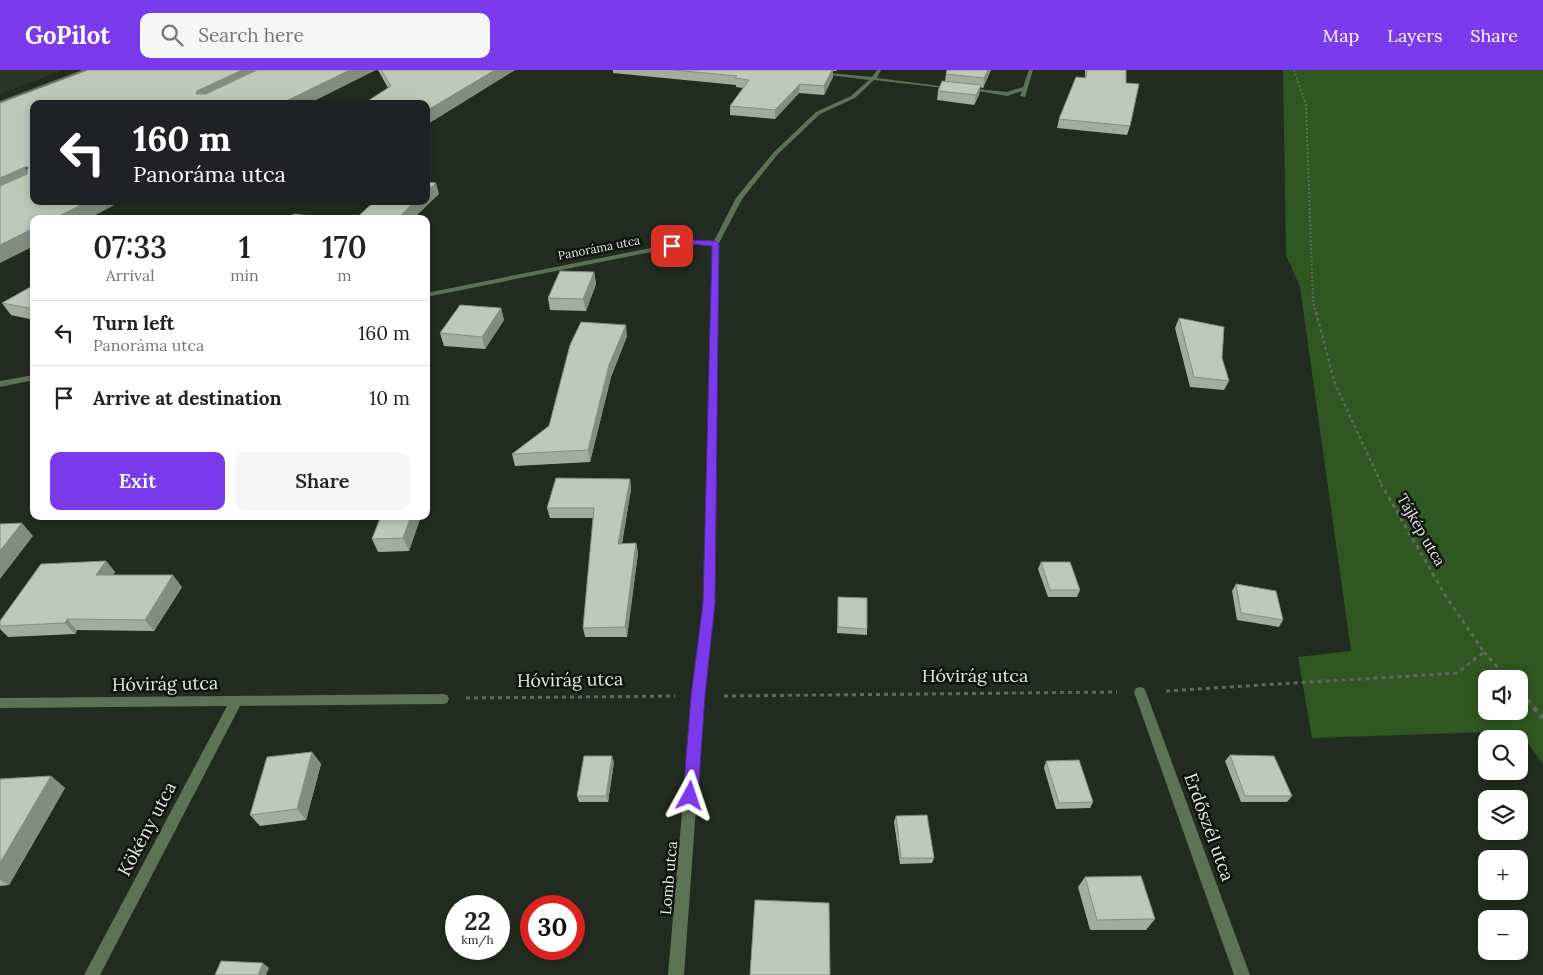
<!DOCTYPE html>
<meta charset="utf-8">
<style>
:root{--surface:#fff;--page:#f6f6f6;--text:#222;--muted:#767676;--line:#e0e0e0;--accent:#7c3aed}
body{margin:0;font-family:Lora,serif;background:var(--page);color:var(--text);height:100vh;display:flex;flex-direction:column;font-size:19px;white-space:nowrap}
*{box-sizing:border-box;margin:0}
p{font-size:16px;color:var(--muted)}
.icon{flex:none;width:28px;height:28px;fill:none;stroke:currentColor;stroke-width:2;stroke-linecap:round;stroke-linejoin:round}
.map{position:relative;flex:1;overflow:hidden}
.details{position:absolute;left:30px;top:145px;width:400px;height:305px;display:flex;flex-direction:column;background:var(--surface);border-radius:10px;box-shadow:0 2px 8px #0003}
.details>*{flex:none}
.guide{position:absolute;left:30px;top:30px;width:400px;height:105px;border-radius:10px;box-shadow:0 2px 8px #0003;background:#202124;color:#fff;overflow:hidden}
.buttons{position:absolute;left:1478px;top:600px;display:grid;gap:10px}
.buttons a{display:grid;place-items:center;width:50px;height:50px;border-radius:10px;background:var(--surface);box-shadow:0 2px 8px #0003;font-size:25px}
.speed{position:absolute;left:445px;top:825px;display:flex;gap:10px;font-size:25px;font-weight:700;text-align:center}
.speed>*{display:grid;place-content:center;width:65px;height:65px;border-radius:50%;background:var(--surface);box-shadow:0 2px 8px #0003;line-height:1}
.speed small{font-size:12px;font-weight:400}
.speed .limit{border:8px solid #d22;background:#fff;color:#111}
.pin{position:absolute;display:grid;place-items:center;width:42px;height:42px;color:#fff;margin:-21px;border-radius:10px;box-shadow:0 2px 8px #0006}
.me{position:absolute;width:55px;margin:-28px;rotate:5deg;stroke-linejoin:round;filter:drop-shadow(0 0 4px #0008)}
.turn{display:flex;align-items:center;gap:18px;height:105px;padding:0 20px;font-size:22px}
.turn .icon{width:65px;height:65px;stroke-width:2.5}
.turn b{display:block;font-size:35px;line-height:42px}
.eta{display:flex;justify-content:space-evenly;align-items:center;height:85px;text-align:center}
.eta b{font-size:30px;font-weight:600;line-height:35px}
.primary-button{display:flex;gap:10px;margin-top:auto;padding:10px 20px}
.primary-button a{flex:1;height:58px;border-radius:10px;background:var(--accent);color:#fff;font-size:20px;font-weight:600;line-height:58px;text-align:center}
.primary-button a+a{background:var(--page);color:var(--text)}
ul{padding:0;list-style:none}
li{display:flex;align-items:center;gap:15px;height:65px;padding:0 20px;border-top:1px solid var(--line)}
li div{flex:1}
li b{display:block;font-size:19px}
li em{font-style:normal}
header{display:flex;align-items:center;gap:30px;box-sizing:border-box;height:70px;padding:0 25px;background:var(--accent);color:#fff}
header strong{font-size:24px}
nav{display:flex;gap:28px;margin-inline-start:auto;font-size:18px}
.search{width:350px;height:45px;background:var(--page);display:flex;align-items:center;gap:12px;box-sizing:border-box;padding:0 18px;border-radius:10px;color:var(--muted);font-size:19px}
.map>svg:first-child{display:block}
.built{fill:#2b3827}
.green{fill:#2f5721;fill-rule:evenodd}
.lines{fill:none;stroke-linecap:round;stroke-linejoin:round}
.path-far3{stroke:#61695e;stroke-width:2;stroke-dasharray:2 2;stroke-linecap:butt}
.path-far2{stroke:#61695e;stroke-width:2.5;stroke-dasharray:3 3;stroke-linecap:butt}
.path-far1{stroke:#61695e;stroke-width:3;stroke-dasharray:4 4;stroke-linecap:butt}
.path{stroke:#61695e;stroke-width:4.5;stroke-dasharray:5 5;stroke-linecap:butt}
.street{fill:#5d7355;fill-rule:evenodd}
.wall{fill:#a3ac9f}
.shaded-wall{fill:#848c82}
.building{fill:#bdc8b9;stroke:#848c82}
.route{fill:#7c3aed;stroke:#51269a}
.labels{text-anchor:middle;stroke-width:5;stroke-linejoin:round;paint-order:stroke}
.far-street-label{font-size:12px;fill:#e4eae2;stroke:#0f130e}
.street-label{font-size:15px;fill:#e4eae2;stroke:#0f130e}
.near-street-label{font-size:18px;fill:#e4eae2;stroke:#0f130e}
</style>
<header>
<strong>GoPilot</strong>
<div class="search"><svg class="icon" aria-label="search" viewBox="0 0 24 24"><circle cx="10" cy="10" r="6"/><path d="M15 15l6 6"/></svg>Search here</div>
<nav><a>Map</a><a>Layers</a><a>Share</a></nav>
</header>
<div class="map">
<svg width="1543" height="905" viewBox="0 0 1543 905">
<rect width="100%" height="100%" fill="#232c20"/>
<path class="built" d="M0 0H63L0 24Z"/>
<path class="green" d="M1283 0H1543V694L1519 661 1312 668 1298 587 1351 581 1300 217 1286 185ZM1486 609H1519V641H1486Z"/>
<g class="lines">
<path class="path-far3" d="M1294 0 1306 35 1313 232 1316 244"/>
<path class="path-far2" d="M1316 242 1335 314 1382 415"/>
<path class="path-far1" d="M1484 582 1508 609
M1166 621 1457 603 1484 582 1445 525 1381 414
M1519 621 1529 632
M724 626 1117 622
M466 628 675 626"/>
<path class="path" d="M1527 630 1543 648"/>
<path class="street" d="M82 0H88L0 35V31Z
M877 0H881L877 8 955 18 953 19 874 10 855 28 820 44 778 84 742 129 719 173 714 533 704 626 684 905H668L692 626 704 533 713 175 691 174 426 227V223L691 170 714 171 736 128 774 82 816 42 851 26 869 10 821 4 819 2 872 7Z
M1029 0H1033L1025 27 1020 26 1022 21 1007 26 966 19 968 18 1007 22 1023 17Z
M34 305V310L0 317V311Z
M1140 617 1144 618 1146 622 1250 905H1234L1134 622 1136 618Z
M443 624 447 625 449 629 447 633 443 634 240 636 100 905H84L227 636 0 638V628Z"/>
</g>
<path class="wall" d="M378 0H515L426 55V34L388 18Z
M613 0H837L836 1H833V7L824 25 799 23 775 49 730 45V36L743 18 736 17V15L613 3Z
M947 0H991L983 18 980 17 979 25 974 35 937 30 938 21 945 11 946 4Z
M1085 0H1126V13L1130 56 1127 65 1057 58 1059 49 1085 8Z
M594 202 596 214 586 241 550 240 548 228Z
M34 215V250L11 245 2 233Z
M501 238 504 250 485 279 444 276 440 263Z
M1179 248 1222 288 1229 311 1224 320 1190 317 1175 258Z
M627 266 611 307 590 392 515 396 512 384 549 356Z
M630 409 631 419 622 474 636 473 638 483 627 567H585L583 558 593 448H550L547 438Z
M381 446H421L409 481 378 482 372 469Z
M106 491 115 502 113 505 182 517 154 561 77 560 75 564 8 567 0 559V551Z
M1041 492 1080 520 1077 527H1048L1038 499Z
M1236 514 1283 550 1279 557 1237 550 1232 521Z
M838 527 867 559V565L837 563Z
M312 682 321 694 306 750 260 756 250 745Z
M1230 685 1292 726 1287 732H1241L1225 691Z
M1046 691 1093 732 1090 738 1056 739 1044 698Z
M614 692 608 732H579L577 726Z
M51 706 65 718 9 815 0 816V709Z
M896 746 934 788 932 793 900 794 894 752Z
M1085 807 1155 849 1146 860H1090L1078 817Z"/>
<path class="shaded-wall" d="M242 0H269L202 32 196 24 197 21Z
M350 0H376L308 34H280Z
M495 0H515L426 55V41Z
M832 0H833V7L824 25V16Z
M988 0H991L983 18 984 8Z
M800 14 799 23 775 49V40Z
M981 15 979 25 974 35 976 25Z
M25 97 33 109 0 125V108Z
M436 113 439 124 413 149H397L416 131H426V122Z
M89 131H122L88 149H53Z
M34 158V176L0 193V175Z
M594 202 596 214 586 241 583 229Z
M501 238 504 250 485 279 482 267Z
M626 255 627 266 611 307 590 392 588 380 609 295Z
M630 409 631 419 620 484 618 474Z
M426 416 429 423 426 430Z
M411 446H421L409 481 403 468Z
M22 453 33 466 0 509V481Z
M636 473 638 483 627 567 625 557Z
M106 491 115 502 106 516 96 505Z
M173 505 182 517 154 561 145 550Z
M67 549 77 560 75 564 65 553Z
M312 682 321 694 306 750 297 739Z
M612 686 614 692 608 732 606 726Z
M51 706 65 718 9 815 0 810V793Z
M263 893 269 898 266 905H258Z"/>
<path class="building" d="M88 0H242L197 21 196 24H206L257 0H350L280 34H34V131H89L53 149H34V158L0 175V116L27 104 28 97H25L0 108V33Z
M381 0H495L426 41V34H363L391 16Z
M673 0H832L824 16 800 14 775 40 730 36 749 10 735 8 737 6Z
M947 0H988L984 8 946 4Z
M1087 0H1126V13L1139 14 1130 56 1059 49 1076 7 1086 8Z
M942 11 981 15 976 25 938 21Z
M426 112 436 113 426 122Z
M375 131H416L397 149H355Z
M294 144 334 149H287Z
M560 201 594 202 583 229 548 228Z
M34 215V239L2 233Z
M460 235 501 238 482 267 440 263Z
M1179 248 1224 257 1222 288 1229 311 1194 307Z
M581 252 626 255 609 295 588 380 512 384 549 356 570 275Z
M556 408 630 409 618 474 636 473 625 557 583 558 594 438H547Z
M381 446H411L403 468 372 469Z
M22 453 0 481V454Z
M106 491 96 505H173L145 550 67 549 65 553 0 556V551L41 494Z
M1041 492H1070L1080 520H1050Z
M1236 514 1276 521 1283 550 1241 543Z
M838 527 867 528V559L838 557Z
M312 682 297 739 250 745 267 687Z
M1230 685 1274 686 1292 726H1245Z
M584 686H612L606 726H577Z
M1079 690 1093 732 1059 733 1046 691Z
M51 706 0 793V709Z
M927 745 934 788H901L896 746Z
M1141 806 1155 849 1097 850 1085 807Z
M755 830 829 833 830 905H750Z
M221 891 263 893 258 905H215Z"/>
<path class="route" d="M691 170 716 171 719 174 715 533 705 626 698 726 696 731 690 733 685 731 683 726 691 626 703 533 712 176 691 174 672 178 669 176Z"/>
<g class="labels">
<g class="far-street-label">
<text transform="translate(599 178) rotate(-11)" y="4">Panoráma utca</text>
</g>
<g class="street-label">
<text transform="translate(1421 460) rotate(60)" y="5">Tájkép utca</text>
<text transform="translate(669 808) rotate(-85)" y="5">Lomb utca</text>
</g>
<g class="near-street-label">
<text x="975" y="612">Hóvirág utca</text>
<text transform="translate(570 610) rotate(-1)" y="6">Hóvirág utca</text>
<text transform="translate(165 614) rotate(-1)" y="6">Hóvirág utca</text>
<text transform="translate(1209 757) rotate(70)" y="6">Erdőszél utca</text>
<text transform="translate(147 759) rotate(-62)" y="6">Kökény utca</text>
</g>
</g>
</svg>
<div class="buttons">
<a><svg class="icon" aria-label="sound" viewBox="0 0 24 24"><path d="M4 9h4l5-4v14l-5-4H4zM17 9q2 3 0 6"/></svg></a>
<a><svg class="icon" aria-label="search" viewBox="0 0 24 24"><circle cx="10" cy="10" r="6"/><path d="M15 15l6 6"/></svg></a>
<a><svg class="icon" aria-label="layers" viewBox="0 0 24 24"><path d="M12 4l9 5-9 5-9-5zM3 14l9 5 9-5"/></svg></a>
<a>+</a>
<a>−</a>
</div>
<div class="speed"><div>22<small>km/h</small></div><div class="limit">30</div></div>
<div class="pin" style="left:672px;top:176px;background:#d93025"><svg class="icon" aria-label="arrive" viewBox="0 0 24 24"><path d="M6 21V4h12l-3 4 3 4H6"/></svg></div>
<svg class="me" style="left:690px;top:726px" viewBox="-20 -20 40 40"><path d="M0-17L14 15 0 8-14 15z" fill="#7c3aed" stroke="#fff" stroke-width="4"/></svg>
<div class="guide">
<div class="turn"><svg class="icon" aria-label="left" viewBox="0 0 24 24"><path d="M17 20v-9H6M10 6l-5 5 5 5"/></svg><div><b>160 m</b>Panoráma utca</div></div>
</div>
<section class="details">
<div class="eta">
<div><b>07:33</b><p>Arrival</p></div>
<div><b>1</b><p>min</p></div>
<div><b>170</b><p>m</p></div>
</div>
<ul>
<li><svg class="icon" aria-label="left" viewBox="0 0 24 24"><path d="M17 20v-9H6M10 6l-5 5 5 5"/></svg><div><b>Turn left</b><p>Panoráma utca</p></div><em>160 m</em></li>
<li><svg class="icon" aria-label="arrive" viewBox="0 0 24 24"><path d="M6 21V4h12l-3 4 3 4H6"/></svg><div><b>Arrive at destination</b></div><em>10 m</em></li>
</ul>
<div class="primary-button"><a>Exit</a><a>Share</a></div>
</section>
</div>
